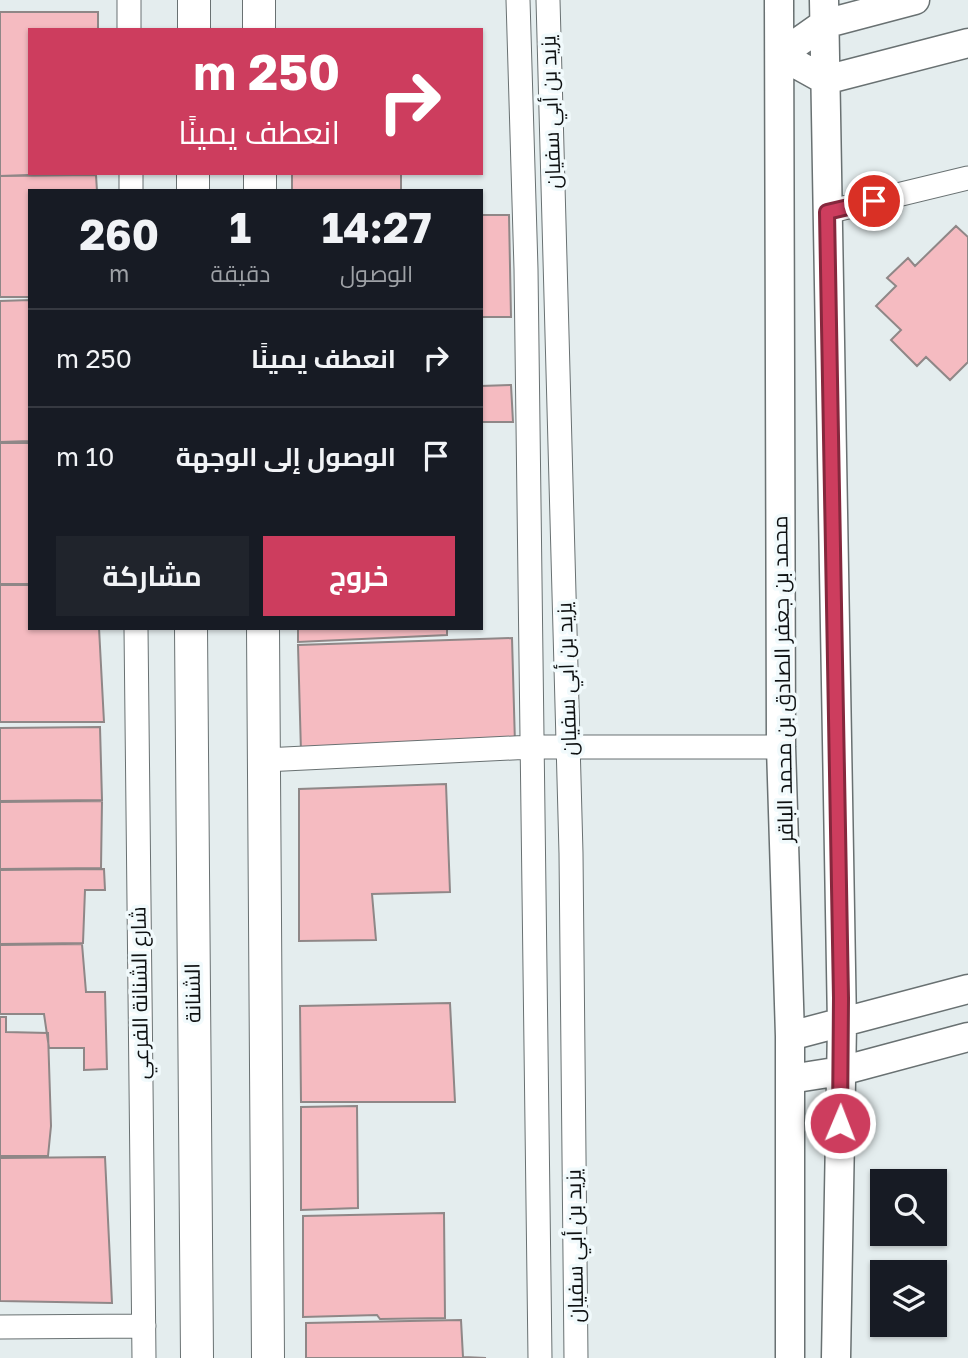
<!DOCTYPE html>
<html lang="ar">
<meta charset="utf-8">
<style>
:root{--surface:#171b24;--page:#20242c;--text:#f1f3f6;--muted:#9ea1a6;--line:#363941;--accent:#cd3d5e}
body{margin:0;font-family:"Golos Text",Cairo,sans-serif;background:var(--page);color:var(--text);direction:rtl;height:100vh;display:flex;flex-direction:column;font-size:26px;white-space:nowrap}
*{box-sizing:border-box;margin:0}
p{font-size:23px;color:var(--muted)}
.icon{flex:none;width:38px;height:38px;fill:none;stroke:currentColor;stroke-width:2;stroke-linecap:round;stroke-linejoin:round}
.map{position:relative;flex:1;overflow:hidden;direction:ltr}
.drawer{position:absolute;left:28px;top:189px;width:455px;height:441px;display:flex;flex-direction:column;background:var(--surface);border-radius:0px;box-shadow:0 2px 5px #0004;direction:rtl}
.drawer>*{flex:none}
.banner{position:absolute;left:28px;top:28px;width:455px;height:147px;border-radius:0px;box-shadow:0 2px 5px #0004;direction:rtl;background:#cd3d5e;color:#fff;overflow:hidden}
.tools{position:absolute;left:870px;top:1169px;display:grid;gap:14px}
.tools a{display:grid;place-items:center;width:77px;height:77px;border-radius:0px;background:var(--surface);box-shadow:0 2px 5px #0004;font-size:35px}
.pin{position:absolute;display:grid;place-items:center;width:60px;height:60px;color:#fff;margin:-30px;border:4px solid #fff;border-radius:50%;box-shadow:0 2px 7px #0007}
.me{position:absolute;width:77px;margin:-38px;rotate:1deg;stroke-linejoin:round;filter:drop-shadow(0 0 5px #0008)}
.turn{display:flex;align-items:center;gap:24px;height:147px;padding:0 28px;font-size:32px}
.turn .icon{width:91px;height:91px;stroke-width:2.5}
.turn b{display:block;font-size:49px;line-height:60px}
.eta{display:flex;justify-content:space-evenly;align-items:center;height:119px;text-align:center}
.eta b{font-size:42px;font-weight:700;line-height:49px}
.button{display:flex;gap:14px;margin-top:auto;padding:14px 28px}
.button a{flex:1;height:80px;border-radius:0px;background:var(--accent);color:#fff;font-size:28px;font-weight:700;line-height:80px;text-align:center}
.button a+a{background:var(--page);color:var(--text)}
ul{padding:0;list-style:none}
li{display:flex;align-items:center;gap:21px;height:98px;padding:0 28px;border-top:2px solid var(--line)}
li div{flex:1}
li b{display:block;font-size:26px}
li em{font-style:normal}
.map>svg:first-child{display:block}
.building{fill:#f5bbc1;stroke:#8f8787;stroke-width:2}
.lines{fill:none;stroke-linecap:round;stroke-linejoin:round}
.minor-casing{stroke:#697172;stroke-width:25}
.tertiary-casing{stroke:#697172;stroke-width:31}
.secondary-casing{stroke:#697172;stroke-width:34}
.minor{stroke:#fff;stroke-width:23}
.tertiary{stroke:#fff;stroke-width:28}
.secondary{stroke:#fff;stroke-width:32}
.route-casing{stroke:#85283d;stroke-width:18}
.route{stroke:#cd3d5e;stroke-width:12}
.labels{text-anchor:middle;stroke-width:7;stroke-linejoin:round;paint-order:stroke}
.street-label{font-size:21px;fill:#0e1112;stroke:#f1fafc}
</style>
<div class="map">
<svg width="968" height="1358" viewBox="0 0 968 1358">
<rect width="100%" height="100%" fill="#e4edee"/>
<path class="building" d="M0 12H98V30H30V173H83L0 176Z
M292 173H401V191H292Z
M96 175 97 191H30V297H0V176Z
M481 215H509L511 317H481Z
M956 226 968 237V362L950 380 926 357 917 366 891 340 901 330 876 306 896 286 887 278 908 258 915 266Z
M30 300V441L0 442V301Z
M511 385 513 422H481V386Z
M0 443H30V584H0Z
M0 585H30V628H99L104 722H0Z
M298 628H447V635L298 642Z
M512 638 515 744 301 752 298 645Z
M100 727 102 800 0 801V728Z
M446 784 450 892 372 894 376 940 299 941V789Z
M102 801 101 868 0 869V802Z
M104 869 105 890H85L83 943 0 944V870Z
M82 944 86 992H105L107 1069 84 1070V1048H49L44 1014H0V945Z
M450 1003 455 1102H301L300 1006Z
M0 1017H6V1032L48 1033 51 1126 48 1156H0Z
M357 1106 358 1208 301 1210V1107Z
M105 1157 112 1303 0 1301V1158Z
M444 1213 445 1318 380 1319 377 1315 303 1317V1216Z
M461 1320 463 1357 486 1358H306V1323Z"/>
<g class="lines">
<g class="minor-casing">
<path id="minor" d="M129 0V30
M518 0 526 269 540 1358
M548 0 571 853 576 1358
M131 173V191
M827 212 968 178
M136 628 144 1358
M264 760 532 747H781
M0 1327 144 1326"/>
</g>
<g class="tertiary-casing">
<path id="tertiary" d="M779 0 781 747 790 1036V1358
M824 0 842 1025 836 1358
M915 0 824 24 780 55 825 80 968 43
M790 1036 968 989
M790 1079 841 1071 968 1037"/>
</g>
<g class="secondary-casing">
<path id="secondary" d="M259 0V30
M194 30V0
M260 173V191
M193 191V173
M191 628 197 1358
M263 628 268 1358"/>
</g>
<use href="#minor" class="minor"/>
<use href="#tertiary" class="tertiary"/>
<use href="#secondary" class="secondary"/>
</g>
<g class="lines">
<g class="route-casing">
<path id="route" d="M840 1123 841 998 827 212 874 201"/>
</g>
<use href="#route" class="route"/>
</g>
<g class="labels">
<g class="street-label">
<text transform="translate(551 112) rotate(-92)" y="7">يزيد بن أبي سفيان</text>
<text transform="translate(567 679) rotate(-92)" y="7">يزيد بن أبي سفيان</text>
<text transform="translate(783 679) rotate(-91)" y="7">محمد بن جعفر الصادق بن محمد الباقر</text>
<text transform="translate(140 993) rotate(-91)" y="7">شارع الشنانة الفرعي</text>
<text transform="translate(193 993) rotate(-91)" y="7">الشنانة</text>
<text transform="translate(575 1246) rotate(-91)" y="7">يزيد بن أبي سفيان</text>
</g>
</g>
</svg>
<div class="tools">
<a><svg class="icon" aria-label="search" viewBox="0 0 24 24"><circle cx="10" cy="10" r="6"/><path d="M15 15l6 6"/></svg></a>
<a><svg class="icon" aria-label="layers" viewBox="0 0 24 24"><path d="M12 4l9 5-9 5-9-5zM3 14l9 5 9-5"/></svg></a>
</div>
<div class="pin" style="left:874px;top:201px;background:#d93025"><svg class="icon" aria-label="arrive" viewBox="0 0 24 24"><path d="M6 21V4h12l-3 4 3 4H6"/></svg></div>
<svg class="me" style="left:840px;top:1123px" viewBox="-20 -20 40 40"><circle r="17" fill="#cd3d5e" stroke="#fff" stroke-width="3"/><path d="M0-11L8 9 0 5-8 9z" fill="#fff"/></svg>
<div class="banner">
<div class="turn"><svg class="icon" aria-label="right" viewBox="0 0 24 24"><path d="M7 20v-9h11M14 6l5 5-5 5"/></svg><div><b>250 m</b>انعطف يمينًا</div></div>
</div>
<section class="drawer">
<div class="eta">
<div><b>14:27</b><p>الوصول</p></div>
<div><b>1</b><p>دقيقة</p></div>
<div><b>260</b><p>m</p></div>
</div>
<ul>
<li><svg class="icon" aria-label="right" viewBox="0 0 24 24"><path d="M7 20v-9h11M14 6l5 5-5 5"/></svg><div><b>انعطف يمينًا</b></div><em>250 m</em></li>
<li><svg class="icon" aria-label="arrive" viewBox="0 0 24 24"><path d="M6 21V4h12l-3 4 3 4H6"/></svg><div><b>الوصول إلى الوجهة</b></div><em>10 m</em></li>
</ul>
<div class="button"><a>خروج</a><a>مشاركة</a></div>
</section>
</div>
